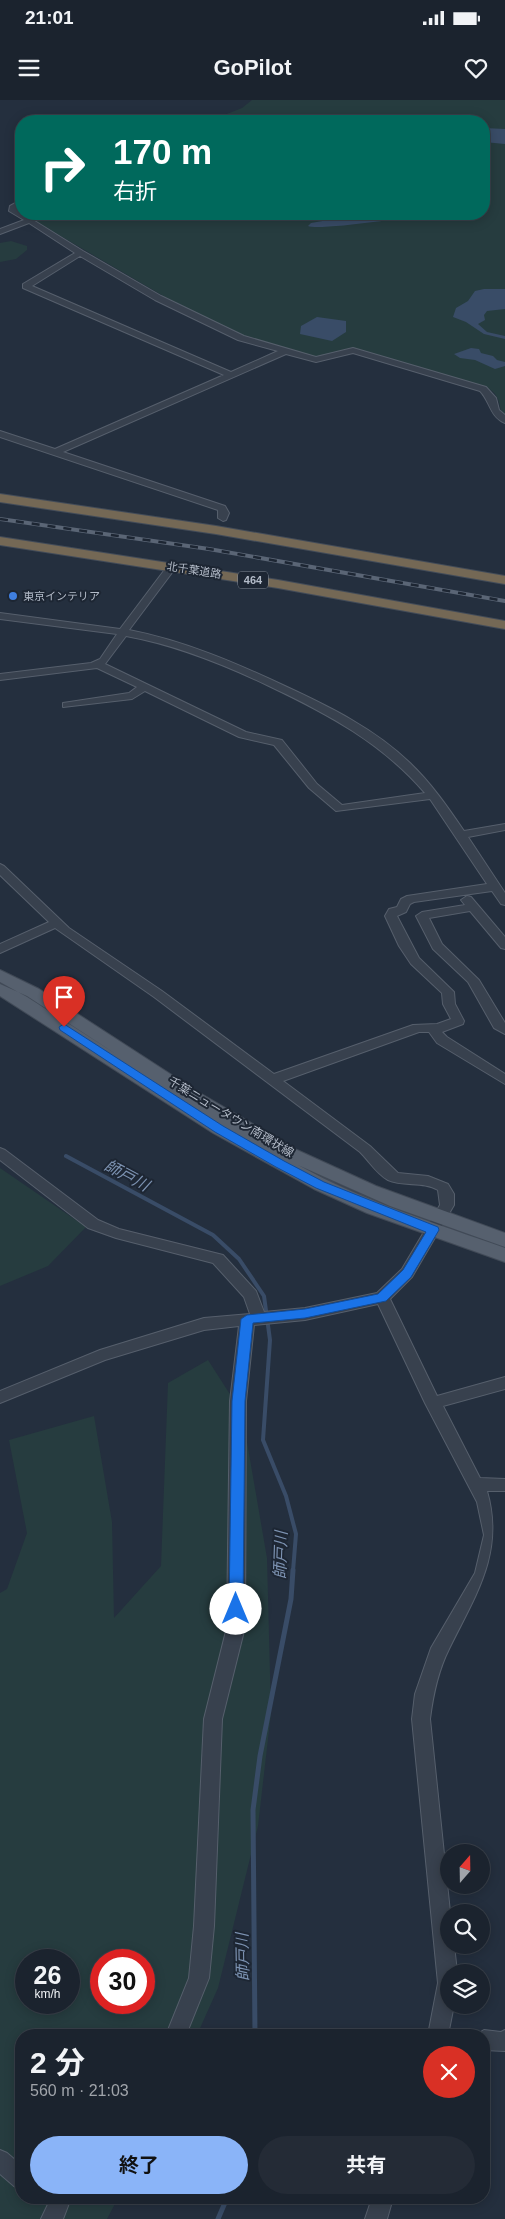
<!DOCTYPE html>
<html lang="ja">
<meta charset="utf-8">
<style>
:root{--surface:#1b232e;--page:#242b36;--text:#f1f3f6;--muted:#a0a4aa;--line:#39404a;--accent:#8ab4f8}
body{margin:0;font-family:Helvetica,"Noto Sans JP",sans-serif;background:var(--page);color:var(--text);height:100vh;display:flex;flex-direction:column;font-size:19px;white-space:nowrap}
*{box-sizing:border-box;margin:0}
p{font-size:16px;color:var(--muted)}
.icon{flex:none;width:28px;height:28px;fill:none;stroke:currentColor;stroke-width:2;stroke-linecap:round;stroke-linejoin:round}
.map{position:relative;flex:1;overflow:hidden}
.side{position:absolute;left:15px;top:1929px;width:475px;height:175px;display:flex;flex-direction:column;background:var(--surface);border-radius:20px;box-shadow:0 2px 12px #0003,0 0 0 1px var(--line)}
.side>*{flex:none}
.hud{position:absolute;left:15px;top:15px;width:475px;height:105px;border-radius:20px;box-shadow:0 2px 12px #0003,0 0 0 1px var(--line);background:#00695c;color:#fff;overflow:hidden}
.needle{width:32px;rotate:20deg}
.buttons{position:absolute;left:440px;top:1744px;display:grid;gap:10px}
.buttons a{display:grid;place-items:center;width:50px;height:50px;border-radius:50%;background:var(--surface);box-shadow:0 2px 12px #0003,0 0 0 1px var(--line);font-size:25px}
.speed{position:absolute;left:15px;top:1849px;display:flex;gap:10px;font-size:25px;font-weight:700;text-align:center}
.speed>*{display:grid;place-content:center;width:65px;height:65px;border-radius:50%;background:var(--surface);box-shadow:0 2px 12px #0003,0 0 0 1px var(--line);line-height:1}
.speed small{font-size:12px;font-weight:400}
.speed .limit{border:8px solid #d22;background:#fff;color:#111}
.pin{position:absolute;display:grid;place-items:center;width:42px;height:42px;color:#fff;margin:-51px -21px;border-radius:50% 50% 50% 0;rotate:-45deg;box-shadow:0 0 5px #0007}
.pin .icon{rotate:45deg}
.me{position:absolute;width:55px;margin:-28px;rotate:0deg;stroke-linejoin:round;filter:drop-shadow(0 0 4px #0008)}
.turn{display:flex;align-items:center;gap:18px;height:105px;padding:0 15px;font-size:22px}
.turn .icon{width:65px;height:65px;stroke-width:2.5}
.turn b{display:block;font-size:35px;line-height:42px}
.round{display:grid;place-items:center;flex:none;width:52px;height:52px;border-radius:26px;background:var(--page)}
.head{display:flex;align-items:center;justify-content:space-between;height:85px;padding:0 15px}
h1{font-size:30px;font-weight:700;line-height:38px}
.cta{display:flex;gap:10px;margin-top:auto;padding:10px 15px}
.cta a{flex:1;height:58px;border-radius:30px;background:var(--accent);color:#111;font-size:20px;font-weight:700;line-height:58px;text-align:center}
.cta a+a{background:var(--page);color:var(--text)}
.status{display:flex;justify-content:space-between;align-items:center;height:35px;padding:0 25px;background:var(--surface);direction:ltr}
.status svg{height:14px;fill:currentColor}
header{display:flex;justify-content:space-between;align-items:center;height:65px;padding:0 15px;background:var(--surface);font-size:22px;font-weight:700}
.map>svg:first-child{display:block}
.green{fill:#263c3f;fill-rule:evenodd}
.water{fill:#394c67}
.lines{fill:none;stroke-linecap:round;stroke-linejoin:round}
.stream-far1{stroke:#394c67;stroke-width:4}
.stream{stroke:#394c67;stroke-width:5}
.minor-casing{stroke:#565f6c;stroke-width:2}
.major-casing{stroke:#414a57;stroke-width:2}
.highway-casing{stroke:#434c59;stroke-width:2}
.minor{fill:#38414e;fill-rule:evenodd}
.major{fill:#56606e;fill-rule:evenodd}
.highway{fill:#746855;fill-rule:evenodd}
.rail-casing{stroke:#5a6575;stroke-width:4}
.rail{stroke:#1d2633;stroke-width:2.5;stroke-dasharray:8;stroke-linecap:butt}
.route{fill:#1a73e8;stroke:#114b97}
.shop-dot{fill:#3f7fe0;stroke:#1d2633;stroke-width:2}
.labels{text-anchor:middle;stroke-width:4;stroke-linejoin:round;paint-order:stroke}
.far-street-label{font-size:11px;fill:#b4bcc9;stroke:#1d2633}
.shield{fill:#1d2633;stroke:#878f9c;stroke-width:1}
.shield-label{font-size:11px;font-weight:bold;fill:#b4bcc9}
.far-poi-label{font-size:11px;fill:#b4bcc9;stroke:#1d2633;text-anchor:start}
.street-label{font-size:12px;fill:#b4bcc9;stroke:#1d2633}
.near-water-label{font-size:16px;font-style:italic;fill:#7c92b1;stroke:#1d2633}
</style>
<div class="status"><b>21:01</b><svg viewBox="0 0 49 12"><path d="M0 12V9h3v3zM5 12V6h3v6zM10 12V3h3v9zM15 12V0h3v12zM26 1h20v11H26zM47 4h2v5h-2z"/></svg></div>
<header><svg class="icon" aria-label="menu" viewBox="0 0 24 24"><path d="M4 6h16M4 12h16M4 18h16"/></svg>GoPilot<svg class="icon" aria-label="heart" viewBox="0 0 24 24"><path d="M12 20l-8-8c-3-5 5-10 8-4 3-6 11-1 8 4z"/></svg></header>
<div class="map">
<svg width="505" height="2119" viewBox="0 0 505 2119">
<rect width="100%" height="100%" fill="#242f3e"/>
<path class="green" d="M252 0H505V315L501 312C499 299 497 293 486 287L354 248 317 257 245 237 165 197 23 114H484V21H209L242 8Z
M11 141 27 146V150L16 159 0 162V143Z
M0 1068 86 1127 48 1166 0 1186Z
M208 1260 242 1313 267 1458 271 1613 258 1726 218 1888 197 1935H21V2098H118L107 2119H0V1493L7 1489 27 1433 9 1340 94 1316 112 1422 114 1518 161 1466 168 1283ZM26 1860H69V1902H26ZM101 1860H144V1902H101Z"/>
<path class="water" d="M484 28 505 29V44L484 42Z
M363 114H428C413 117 317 131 308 126L311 123Z
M484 189H505V209L487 211 484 215 485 220 478 224 487 232 505 236V239L484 234 466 222 453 217 456 208 468 201 475 191Z
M317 217 346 221V232L332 241 300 234 301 226Z
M471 248 479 249 481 253 493 256 497 260 505 262V266L495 269 475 260 460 258 454 254Z"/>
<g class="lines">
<path class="stream-far1" d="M66 1056 213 1135 239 1159 264 1196 270 1240 263 1340 286 1396 296 1434 293 1471"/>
<path class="stream" d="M255 1935 253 1710 260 1656 291 1499 293 1470
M218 2119 227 2098"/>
<g class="minor-casing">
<path id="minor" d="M21 100V105L17 110 83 151 161 196 244 236 316 257 353 248 486 287 496 298 499 310 505 315V323C490 317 490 301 480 291L353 253 316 262 286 254 63 352 225 406 229 413 226 420 223 421 218 418V410L0 337V331L55 349 224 275 23 188V184L75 153 29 123 0 134V129L24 120 9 111 10 106ZM80 156 155 200 238 240 278 251 231 272 32 186Z
M172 463 177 466 129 530C185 541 236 563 287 587 330 607 375 629 410 663 431 683 447 706 464 731L505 724V730L468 737 505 793V805L501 804 492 791 414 802 410 804 406 812 397 816 419 858 454 892 455 904 464 921 463 924 442 932 447 937 505 974V984L437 943 429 932H419L283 981 370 1046 398 1073 428 1076 448 1084 454 1094V1105L412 1177 390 1199 437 1296 505 1277V1289L443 1306 480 1378 505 1379V1391H487C505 1453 475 1496 449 1549 438 1571 433 1595 430 1619L450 1812 449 1845H454L457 1872H449V1905H454L448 1935H428L438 1883 412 1619 415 1594 431 1548 475 1473 484 1435 477 1402 425 1303 378 1204 305 1220 254 1225 246 1301 245 1527 222 1619 214 1826 209 1878 186 1935H166L189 1878 194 1826 204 1619 227 1527 230 1301 239 1226 204 1230 105 1260 0 1303V1291L100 1250 204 1218 250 1214 244 1197 213 1163 116 1138 88 1128 0 1060V1048L5 1050 98 1120 119 1129 223 1155 256 1191 264 1212 305 1208 377 1193 402 1169 440 1105 438 1090C423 1081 404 1087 388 1080 377 1074 369 1061 360 1052L154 897 55 828 0 853V844L49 822 0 775V764L4 766 69 828 162 891 274 974 413 925 437 924 451 919 443 904 442 893 411 864 399 846 385 816 389 809 397 807 401 799 407 796 487 784 430 699 336 711 309 688 274 645 239 637 145 591 132 599 63 607V603L129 593 137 587 97 568 0 580V574L91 563 100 559 117 534 0 519V513L120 529 169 464ZM126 536C176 545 223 564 269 586 328 614 382 643 425 693L342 705 317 684 282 640 246 632 105 564Z
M467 796 471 797 505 837V849L501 848 470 811 429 818 442 844 479 880 505 923V934L494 928 468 882 433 849 416 816 422 812 465 805 461 800Z
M484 1930 501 1932 505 1930V1951L484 1950V1935H476Z
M0 2050 7 2053 21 2065V2089L14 2086 0 2074Z
M51 2098H71L63 2119H41Z
M372 2098H393L387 2119H365Z"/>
</g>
<g class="major-casing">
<path id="major" d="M0 870 39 889 198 992 297 1050 376 1086 505 1133V1147L390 1106 298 1065C363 1101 435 1123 505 1148V1162L367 1113 314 1089 213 1033 0 896V884L27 896 119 956 27 897 0 882Z"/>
</g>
<g class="highway-casing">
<path id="highway" d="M0 394 216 426 505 476V484L216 434 0 402Z
M0 437 278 480 505 521V529L278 488 0 445Z"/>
</g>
<use href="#minor" class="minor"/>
<use href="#major" class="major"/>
<use href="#highway" class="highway"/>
<g class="rail-casing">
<path id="rail" d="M0 419 209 449 505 501"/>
</g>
<use href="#rail" class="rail"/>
</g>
<path class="route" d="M64 924 223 1026 284 1061 324 1082 438 1127 439 1130 411 1177 386 1201 305 1218 253 1223 245 1301 243 1509 241 1513 236 1515 231 1513 229 1509 232 1301 241 1219 247 1215 305 1209 378 1194 403 1170 426 1132 316 1088 276 1067 215 1032 60 930 59 927Z"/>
<circle class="shop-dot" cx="13" cy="496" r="5"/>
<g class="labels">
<g class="far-street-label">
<text transform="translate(194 470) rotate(9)" y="4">北千葉道路</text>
</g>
<rect class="shield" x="238" y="471.5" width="30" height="17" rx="4"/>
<g class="shield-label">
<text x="253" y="484">464</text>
</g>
<g class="far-poi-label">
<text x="23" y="500">東京インテリア</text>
</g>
<g class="street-label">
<text transform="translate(231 1017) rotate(31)" y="4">千葉ニュータウン南環状線</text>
</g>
<g class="near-water-label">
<text transform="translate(127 1075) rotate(28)" y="6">師戸川</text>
<text transform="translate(280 1455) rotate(-88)" y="6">師戸川</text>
<text transform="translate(242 1857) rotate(-91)" y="6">師戸川</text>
</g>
</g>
</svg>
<div class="buttons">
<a><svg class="needle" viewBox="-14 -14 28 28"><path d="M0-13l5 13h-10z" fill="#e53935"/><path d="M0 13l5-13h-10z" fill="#a0a4aa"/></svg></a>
<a><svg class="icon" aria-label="search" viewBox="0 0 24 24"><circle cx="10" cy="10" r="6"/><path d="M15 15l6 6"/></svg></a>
<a><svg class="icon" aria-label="layers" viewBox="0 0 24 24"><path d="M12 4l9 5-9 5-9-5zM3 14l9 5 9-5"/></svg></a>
</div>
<div class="speed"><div>26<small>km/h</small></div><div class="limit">30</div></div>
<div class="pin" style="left:64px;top:927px;background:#d93025"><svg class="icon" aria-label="arrive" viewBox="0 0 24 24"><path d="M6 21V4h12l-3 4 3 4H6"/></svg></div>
<svg class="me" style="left:236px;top:1509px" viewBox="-20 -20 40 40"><circle r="19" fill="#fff"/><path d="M0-13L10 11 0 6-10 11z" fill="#1a73e8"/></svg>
<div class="hud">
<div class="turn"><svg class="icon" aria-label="right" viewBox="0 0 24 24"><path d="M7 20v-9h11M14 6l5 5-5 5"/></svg><div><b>170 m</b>右折</div></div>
</div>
<section class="side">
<div class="head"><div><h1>2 分</h1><p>560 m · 21:03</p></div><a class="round" style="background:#d93025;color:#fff"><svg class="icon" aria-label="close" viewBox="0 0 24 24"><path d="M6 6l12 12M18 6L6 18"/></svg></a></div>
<div class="cta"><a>終了</a><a>共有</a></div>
</section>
</div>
